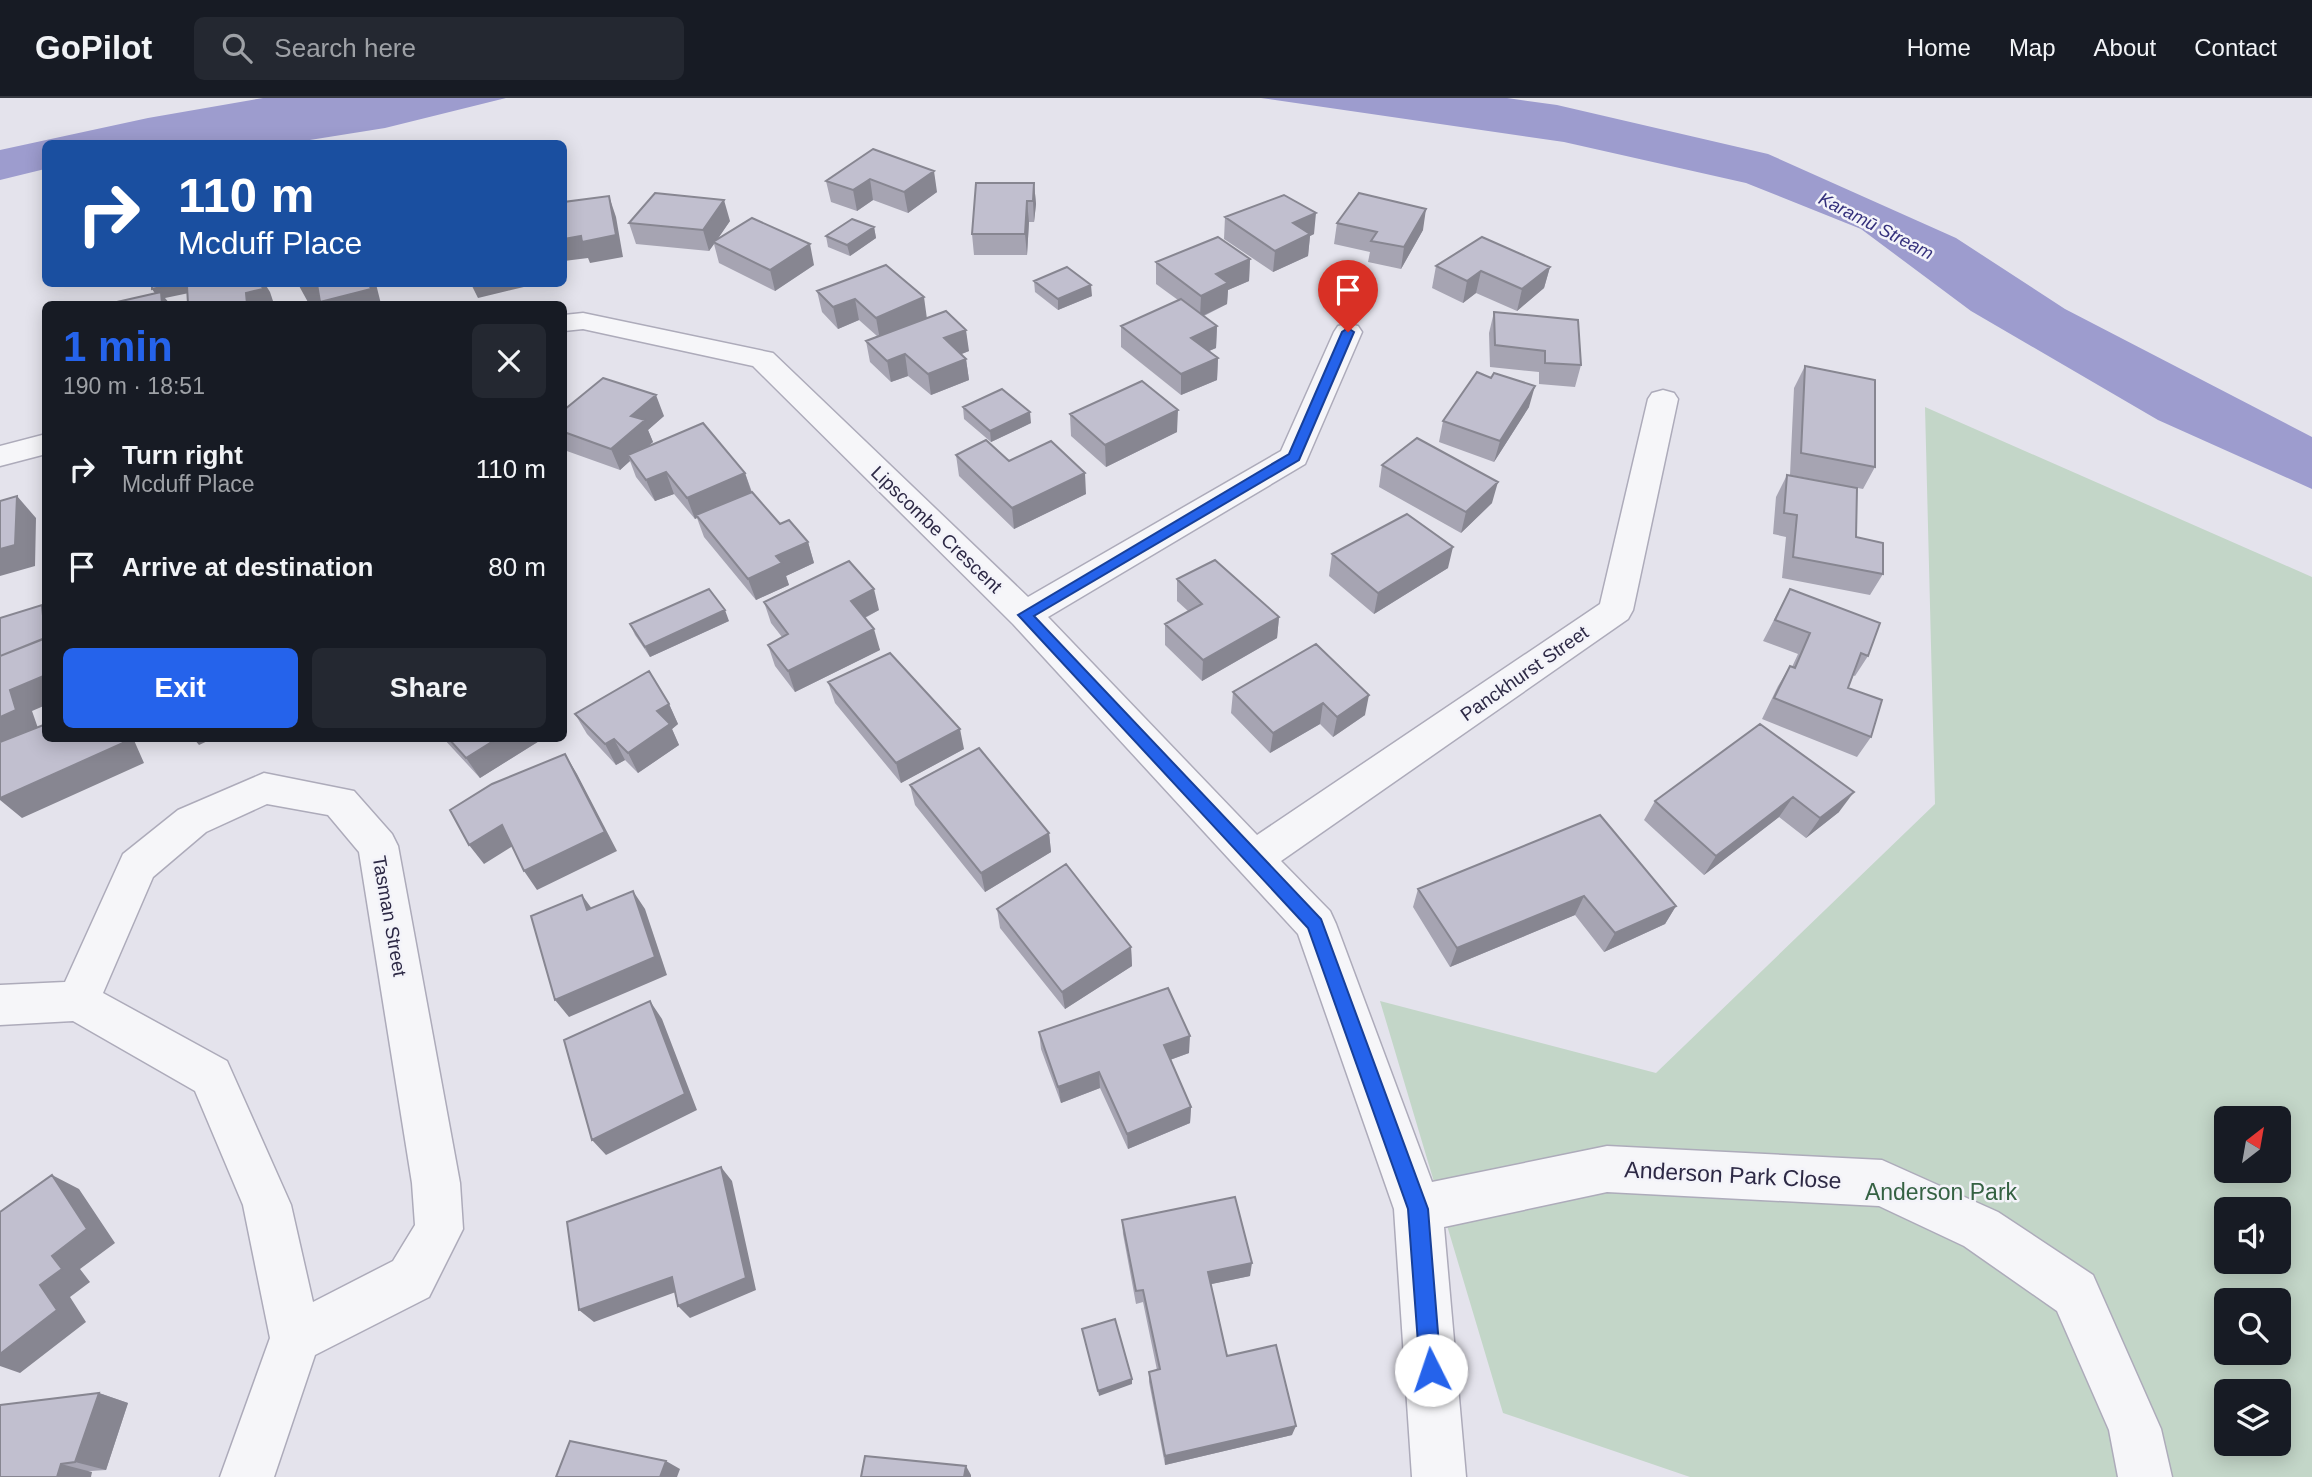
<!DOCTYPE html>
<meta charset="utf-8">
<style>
:root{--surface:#171b24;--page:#242831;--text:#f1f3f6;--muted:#9ea1a6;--line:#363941;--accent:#2563eb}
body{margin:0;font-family:Helvetica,sans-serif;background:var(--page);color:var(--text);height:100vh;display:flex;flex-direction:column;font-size:26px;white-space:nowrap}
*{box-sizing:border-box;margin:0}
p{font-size:23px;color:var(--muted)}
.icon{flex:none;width:38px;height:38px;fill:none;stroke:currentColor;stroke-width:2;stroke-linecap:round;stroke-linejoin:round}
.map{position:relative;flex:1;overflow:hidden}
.side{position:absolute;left:42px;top:203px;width:525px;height:441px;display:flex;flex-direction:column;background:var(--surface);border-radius:10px;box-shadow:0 4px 18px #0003}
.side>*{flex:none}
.guide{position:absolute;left:42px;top:42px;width:525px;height:147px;border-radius:10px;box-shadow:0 4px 18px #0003;background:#1a4fa0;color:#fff;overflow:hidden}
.needle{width:46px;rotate:31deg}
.fabs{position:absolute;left:2214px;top:1008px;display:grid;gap:14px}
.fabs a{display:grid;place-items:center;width:77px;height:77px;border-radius:10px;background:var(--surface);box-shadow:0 4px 18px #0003;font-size:35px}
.pin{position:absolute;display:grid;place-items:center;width:60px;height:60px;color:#fff;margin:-72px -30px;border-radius:50% 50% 50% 0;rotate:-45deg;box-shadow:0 0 7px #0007}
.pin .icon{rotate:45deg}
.me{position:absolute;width:77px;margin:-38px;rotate:356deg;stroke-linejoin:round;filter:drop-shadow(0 0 5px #0008)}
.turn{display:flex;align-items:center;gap:24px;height:147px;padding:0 21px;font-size:32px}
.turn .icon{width:91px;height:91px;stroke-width:2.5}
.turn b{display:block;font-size:49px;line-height:60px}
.round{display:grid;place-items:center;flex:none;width:74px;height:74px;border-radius:10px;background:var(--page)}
.headline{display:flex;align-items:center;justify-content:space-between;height:119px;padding:0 21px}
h1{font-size:42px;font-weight:700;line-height:52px;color:var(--accent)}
.cta{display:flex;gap:14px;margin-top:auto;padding:14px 21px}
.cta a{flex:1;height:80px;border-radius:10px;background:var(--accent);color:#fff;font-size:28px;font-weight:700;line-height:80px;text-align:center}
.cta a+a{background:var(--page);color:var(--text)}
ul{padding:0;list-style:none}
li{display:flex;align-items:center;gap:21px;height:98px;padding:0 21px}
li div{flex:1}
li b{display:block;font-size:26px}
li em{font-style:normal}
header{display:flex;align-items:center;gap:42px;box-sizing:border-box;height:98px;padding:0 35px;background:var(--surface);border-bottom:2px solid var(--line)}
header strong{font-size:33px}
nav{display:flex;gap:38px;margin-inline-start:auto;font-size:24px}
.search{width:490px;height:63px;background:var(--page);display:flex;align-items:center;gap:18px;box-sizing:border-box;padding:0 24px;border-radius:10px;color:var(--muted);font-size:26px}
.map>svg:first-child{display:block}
.green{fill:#c3d6c8;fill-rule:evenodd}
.water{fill:#9d9cce}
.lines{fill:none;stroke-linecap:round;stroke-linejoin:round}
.minor-casing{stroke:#adabba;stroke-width:3}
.minor{fill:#f6f6f9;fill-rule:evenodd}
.wall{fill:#a6a4b2}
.shaded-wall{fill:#878691}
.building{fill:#c1bfcf;stroke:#878691;stroke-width:2}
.route{fill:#2563eb;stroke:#184099;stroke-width:2}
.labels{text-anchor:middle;stroke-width:5;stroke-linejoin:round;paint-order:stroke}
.far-water-label{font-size:18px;font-style:italic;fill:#34307c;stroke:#f3f3f9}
.street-label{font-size:19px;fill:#2d2945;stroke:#f3f3f9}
.near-street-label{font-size:23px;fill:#2d2945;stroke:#f3f3f9}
.near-park-label{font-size:23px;fill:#356243;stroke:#f3f3f9}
</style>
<header>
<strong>GoPilot</strong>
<div class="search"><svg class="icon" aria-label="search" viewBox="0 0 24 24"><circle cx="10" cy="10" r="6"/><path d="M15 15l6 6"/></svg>Search here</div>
<nav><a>Home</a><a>Map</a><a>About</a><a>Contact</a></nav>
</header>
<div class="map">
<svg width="2312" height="1379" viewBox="0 0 2312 1379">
<rect width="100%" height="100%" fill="#e4e3ec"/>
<path class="green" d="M1925 309 2312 479V1379H1690L1503 1315 1380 903 1656 975 1935 706ZM2226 1020H2278V1073H2226ZM2226 1111H2278V1164H2226ZM2226 1202H2278V1255H2226ZM2226 1293H2278V1346H2226Z"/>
<path class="water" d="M263 0H506L385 30 291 45 46 46 45 71 0 82V52L148 20Z
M1261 0H1507L1557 7 1768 56 1956 140 2065 211 2312 339V391L2158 322 1971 213 1861 131 1746 85 1564 44Z"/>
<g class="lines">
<g class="minor-casing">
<path id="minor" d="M583 215 773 255 1028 499 1281 353 1334 234 1338 228 1348 226 1358 228 1362 234 1305 366 1048 519 1257 737 1600 506 1648 301 1652 295 1663 292 1674 295 1678 301 1633 512 1628 521 1281 763 1330 813 1336 826 1432 1084 1607 1048 1882 1062 1998 1114 2093 1177 2161 1331 2172 1379H2118L2109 1332 2057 1213 1964 1148 1879 1108 1607 1094 1444 1129 1466 1379H1412L1394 1111 1298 836 1013 526 753 268 583 231 564 233V217Z
M46 336V356L0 368V348Z
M264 675 354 693 392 736 398 748 460 1085 463 1131 429 1199 315 1257 274 1379H220L270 1240 243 1107 195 993 73 923 0 927V887L65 884 123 756 178 712ZM267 706 328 717 359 754 412 1085 415 1127 393 1163 313 1204 291 1107 227 963 103 895 153 779 206 734Z"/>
</g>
<use href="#minor" class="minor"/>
</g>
<path class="wall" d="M873 51 937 94 908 115 873 102 857 113 831 104 826 83Z
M1034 85 1036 106 1034 124H1029L1027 157H974L972 136Z
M1225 119 1314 136 1310 138 1308 158 1273 174 1224 141Z
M730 123 717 141 814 167 775 193 719 165 714 146 709 153 636 146 629 125Z
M1337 125 1423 132 1401 171 1368 164 1370 154 1334 146Z
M874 129 876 140 850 158 828 149 826 138Z
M1250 161 1249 183 1228 192 1227 206 1204 218 1217 228 1216 250 1209 253 1218 260 1217 282 1181 297 1121 249V228L1178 202 1156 186V164Z
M886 167 927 220 969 253 961 256 966 261 969 282 931 297 908 278 891 284 870 264 866 243 877 238 859 222 838 231 822 214 817 193Z
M1436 168 1550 169 1544 190 1517 213 1476 195 1463 205 1432 190Z
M1034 183 1092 198 1058 212 1035 194Z
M1494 214 1581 267 1575 289 1539 286V274L1490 269 1489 235Z
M1805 268 1875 369 1863 391 1790 377 1794 290Z
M1491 280 1529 309 1494 364 1439 344 1443 323Z
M963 309 1031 325 991 344 964 321Z
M564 312 664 318 648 332 653 344 648 348 745 375 752 394 780 426 808 444 814 465 786 478 789 487 756 502 704 439 697 420 695 421 674 396 655 403 636 379 630 363 620 372 564 352Z
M1070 316 1177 334 1106 369 1071 338Z
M956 357 1009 363 1086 396 1014 431 959 378Z
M1382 367 1492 405 1461 435 1379 389Z
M1787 377 1856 439 1883 476 1870 497 1782 480 1786 439 1773 436 1776 399Z
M1332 456 1448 470 1374 516 1329 478Z
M1177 481 1279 519 1277 540 1202 583 1165 547V526L1188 513 1177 503Z
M1790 491 1868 558 1855 578 1852 577 1848 590 1871 639 1857 659 1762 621 1778 588 1790 568 1792 569 1798 556 1763 543Z
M764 504 879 512 865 520 880 552 795 594 775 568 768 547 782 539 771 525Z
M729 523 650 559 635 537 630 526Z
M1316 546 1365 617 1333 639 1320 626 1270 655 1231 615 1233 594Z
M828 584 964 651 901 685 835 605Z
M669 606 678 626 672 631 679 647 638 675 625 662 616 667 587 636 575 616Z
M1760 626 1839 714 1806 740 1779 719 1704 777 1644 722 1655 703Z
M443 640H544L480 680Z
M910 687 1049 735 1051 754 985 794 915 707Z
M1600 717 1676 808 1665 826 1604 854 1575 817 1450 869 1413 809 1418 791Z
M997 811 1131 849 1132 868 1065 911 1000 830Z
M1039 934 1189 955 1170 962 1191 1009 1190 1025 1128 1051 1100 990 1061 1005 1041 951Z
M1122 1122 1250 1178 1211 1186 1227 1258 1292 1337 1165 1367 1149 1284V1274L1157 1272 1143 1204 1136 1206 1123 1136Z
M99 1295 128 1305 106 1372 0 1379Z"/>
<path class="shaded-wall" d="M934 73 937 94 908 115 904 94Z
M870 81 873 102 857 113 853 92Z
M1034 85 1036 106 1034 124 1033 103Z
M609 98 616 119 623 159 590 165 588 160 564 163V141Z
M724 102 730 123 715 145 713 144 714 146 709 153 703 132Z
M1027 103 1029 124 1027 157 1025 136Z
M1426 111 1423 132 1401 171 1404 149Z
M1316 115 1314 136 1310 138 1308 158 1273 174 1275 153 1293 125Z
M874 129 876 140 850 158 847 147Z
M810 146 814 167 775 193 770 172Z
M1250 161 1249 183 1228 192 1227 206 1200 219 1201 198 1216 176Z
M1550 169 1544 190 1517 213 1522 191Z
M1481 173 1476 195 1463 205 1467 183Z
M175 186H188L189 195 165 200 170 206H162L152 191Z
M261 186H265L270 194 274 206H247L246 195Z
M298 186H376L381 206H321L320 204 326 202 309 206Z
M471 186H527L528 188 478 200Z
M1091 187 1092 198 1058 212V201Z
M924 199 927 221 880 242 876 220Z
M855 201 859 222 838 231 833 209Z
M1217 228 1216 250 1190 261 1191 240Z
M966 232 969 253 947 262 944 240Z
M905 256 908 278 891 284 887 263Z
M1218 260 1217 282 1181 297V276Z
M966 261 969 282 931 297 928 276Z
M1535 288 1529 309 1494 364 1500 343Z
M656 297 664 318 648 332 653 344 632 362 628 357 630 363 620 372 611 351 631 318Z
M1178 312 1177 334 1106 369 1105 347Z
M1030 314 1031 325 991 344 990 333Z
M666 374 674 396 655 403 646 382Z
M745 375 752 396 696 417 697 420 695 421 687 400Z
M1085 375 1086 396 1014 431 1012 410Z
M1498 384 1492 405 1461 435 1466 414Z
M17 398 36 420 35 468 0 478V451Z
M808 444 814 465 786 478 789 487 756 502 748 481 776 458Z
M1453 449 1448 470 1374 516 1378 495Z
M874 491 879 512 856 524 851 503Z
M42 507 46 510V557Z
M725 512 729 523 650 559 645 549Z
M1279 519 1277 540 1202 583 1203 562Z
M874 531 880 552 795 594 788 573Z
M46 577V607L32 613 39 633 0 649V619L10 592Z
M1369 597 1365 617 1333 639 1337 619Z
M1323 605 1320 626 1270 655 1273 635Z
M669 606 678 626 672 631 679 647 638 675 628 655 657 613Z
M960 631 964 651 901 685 896 665Z
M122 640H133L144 665 22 720 0 702V700Z
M193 640H214L199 647Z
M498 640H544L480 680 466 660Z
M614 641 625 662 616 667 605 646Z
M565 656 577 676 617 753 537 792 524 773Z
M1854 694 1839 714 1806 740 1820 720Z
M1793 699 1779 719 1704 777 1716 758Z
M502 727 516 746 484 766 469 747Z
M1049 735 1051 754 985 794 981 775Z
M633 793 645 811 667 877 569 919 555 902Z
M582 797 595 815 587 812Z
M1584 798 1575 817 1450 869 1457 850Z
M1676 808 1665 826 1604 854 1615 835Z
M1131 849 1132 868 1065 911 1062 894Z
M650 903 662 921 697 1012 606 1057 592 1042Z
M1190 938 1189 955 1164 964V947Z
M1099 974 1100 990 1061 1005 1058 989Z
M1191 1009 1190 1025 1128 1051 1127 1036Z
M721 1069 732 1083 756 1192 690 1220 678 1208Z
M52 1077 79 1091 115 1145 80 1171 90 1184 70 1199 86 1224 20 1275 0 1268V1256L40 1187Z
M1252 1165 1250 1178 1207 1187 1208 1174Z
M672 1179 684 1191 594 1224 579 1212Z
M1132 1281V1286L1099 1298 1098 1293Z
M99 1295 128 1305 106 1372 75 1364Z
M1296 1328 1292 1337 1165 1367V1358Z
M666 1363 680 1371 677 1379H660Z
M61 1366 92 1374 91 1379H57Z
M966 1368 971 1377V1379H964Z"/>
<path class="building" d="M873 51 934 73 904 94 870 81 853 92 826 83Z
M976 85H1034L1033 103H1027L1025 136H972Z
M655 95 724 102 703 132 629 125Z
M1359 95 1426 111 1404 149 1371 143 1377 134 1337 125Z
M1284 97 1316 115 1293 125 1310 136 1275 153 1225 119Z
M609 98 616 137 582 144 581 138 564 141V104Z
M752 120 810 146 770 172 713 144Z
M852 121 874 129 847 147 826 138Z
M1218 139 1250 161 1216 176 1228 185 1201 198 1156 164Z
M1482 139 1550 169 1522 191 1481 173 1467 183 1436 168Z
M886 167 924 199 876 220 855 201 833 209 817 193Z
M1067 169 1091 187 1058 201 1034 183Z
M152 186H175L152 191Z
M199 186H261L263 191 246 195 247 206H188L187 188Z
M317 186H369L371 191 320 204Z
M161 194 162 206H108Z
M1181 201 1217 228 1191 240 1218 260 1181 276 1121 228Z
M946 213 966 232 944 240 966 261 928 276 905 256 887 263 866 243Z
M1494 214 1578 222 1581 267 1545 265V253L1495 247Z
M1805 268 1875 282V369L1801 355Z
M1477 274 1491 280 1494 275 1535 288 1500 343 1443 323Z
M603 280 656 297 631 318 645 322 611 351 564 334V312Z
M1142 283 1178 312 1105 347 1070 316Z
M1002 291 1030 314 990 333 963 309Z
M703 325 745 375 687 400 666 374 646 382 628 357Z
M1417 340 1498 384 1466 414 1382 367Z
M986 342 1009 363 1051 343 1085 375 1012 410 956 357Z
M1787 377 1857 390 1856 439 1883 445V476L1793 459 1797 417 1784 415Z
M752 394 780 426 789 422 808 444 776 458 782 465 748 481 696 417Z
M17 398 15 447 0 451V403Z
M1407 416 1453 449 1378 495 1332 456Z
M1215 462 1279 519 1203 562 1165 526 1202 506 1177 481Z
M849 463 874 491 851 503 874 531 788 573 768 547 788 536 764 504Z
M709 491 725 512 645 549 630 526Z
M1790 491 1880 525 1868 558 1861 555 1848 590 1882 602 1871 639 1774 600 1790 568 1795 570 1810 535 1775 522Z
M42 507 45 540 0 558V520Z
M46 540V577L10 592 16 612 0 619V558Z
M1316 546 1369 597 1337 619 1323 605 1273 635 1233 594Z
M890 555 960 631 896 665 828 584Z
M649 573 669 606 657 613 670 626 628 655 614 641 605 646 575 616Z
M46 607V625L43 608Z
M46 626V640H122L123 645 0 700V644Z
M1760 626 1854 694 1820 720 1793 699 1716 758 1655 703Z
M448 640H498L466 660Z
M979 650 1049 735 981 775 910 687Z
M565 656 605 734 524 773 502 727 469 747 450 712 492 686Z
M1600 717 1676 808 1615 835 1584 798 1457 850 1418 791Z
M1066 766 1131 849 1062 894 997 811Z
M633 793 655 859 555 902 531 818 582 797 587 812Z
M1168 890 1190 938 1164 947 1191 1009 1127 1036 1099 974 1058 989 1039 934Z
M650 903 685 996 592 1042 564 942Z
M721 1069 746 1180 678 1208 672 1179 579 1212 567 1124Z
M52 1077 87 1131 52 1158 62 1171 40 1187 57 1212 0 1256V1114Z
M1235 1099 1252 1165 1208 1174 1227 1258 1276 1247 1296 1328 1165 1358 1149 1274 1160 1271 1143 1192 1136 1193 1122 1122Z
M1115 1221 1132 1281 1098 1293 1082 1231Z
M99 1295 75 1364 61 1366 57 1379H0V1307Z
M570 1343 666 1363 660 1379H556Z
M865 1358 966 1368 964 1379H861Z"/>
<path class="route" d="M1348 230 1354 234 1299 362 1034 518 1321 821 1428 1111 1441 1272 1438 1279 1431 1282 1423 1279 1420 1272 1408 1111 1308 830 1018 517 1289 356 1342 234Z"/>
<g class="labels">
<g class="far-water-label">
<text transform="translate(1876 128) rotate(27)" y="6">Karamū Stream</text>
</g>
<g class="street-label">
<text transform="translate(937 431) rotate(44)" y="7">Lipscombe Crescent</text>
<text transform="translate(1524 575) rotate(-35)" y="7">Panckhurst Street</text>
<text transform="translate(390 818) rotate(80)" y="7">Tasman Street</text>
</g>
<g class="near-street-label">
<text transform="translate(1733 1077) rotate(3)" y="8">Anderson Park Close</text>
</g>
<g class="near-park-label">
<text x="1941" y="1102">Anderson Park</text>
</g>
</g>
</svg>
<div class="fabs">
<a><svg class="needle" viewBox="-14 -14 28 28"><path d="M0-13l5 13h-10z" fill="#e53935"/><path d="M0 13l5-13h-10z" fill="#9ea1a6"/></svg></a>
<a><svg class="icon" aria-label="sound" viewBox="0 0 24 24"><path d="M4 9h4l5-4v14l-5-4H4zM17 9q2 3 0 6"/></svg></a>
<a><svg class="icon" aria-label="search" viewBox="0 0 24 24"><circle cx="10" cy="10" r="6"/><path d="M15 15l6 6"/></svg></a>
<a><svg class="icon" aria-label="layers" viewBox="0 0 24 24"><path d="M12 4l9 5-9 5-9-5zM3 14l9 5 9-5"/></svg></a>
</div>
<div class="pin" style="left:1348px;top:234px;background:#d93025"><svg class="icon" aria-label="arrive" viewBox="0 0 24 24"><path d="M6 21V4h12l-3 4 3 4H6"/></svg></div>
<svg class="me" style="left:1431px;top:1272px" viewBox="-20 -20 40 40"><circle r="19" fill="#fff"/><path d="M0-13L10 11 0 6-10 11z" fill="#2563eb"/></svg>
<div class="guide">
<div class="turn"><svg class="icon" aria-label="right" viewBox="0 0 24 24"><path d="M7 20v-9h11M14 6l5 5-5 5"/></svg><div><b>110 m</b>Mcduff Place</div></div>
</div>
<section class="side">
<div class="headline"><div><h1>1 min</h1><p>190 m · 18:51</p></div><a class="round"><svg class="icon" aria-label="close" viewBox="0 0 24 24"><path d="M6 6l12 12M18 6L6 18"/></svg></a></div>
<ul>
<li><svg class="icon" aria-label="right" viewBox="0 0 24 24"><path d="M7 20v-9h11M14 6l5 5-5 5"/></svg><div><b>Turn right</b><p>Mcduff Place</p></div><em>110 m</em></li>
<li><svg class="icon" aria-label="arrive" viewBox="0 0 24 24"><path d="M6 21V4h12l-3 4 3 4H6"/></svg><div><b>Arrive at destination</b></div><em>80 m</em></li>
</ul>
<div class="cta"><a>Exit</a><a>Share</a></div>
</section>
</div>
